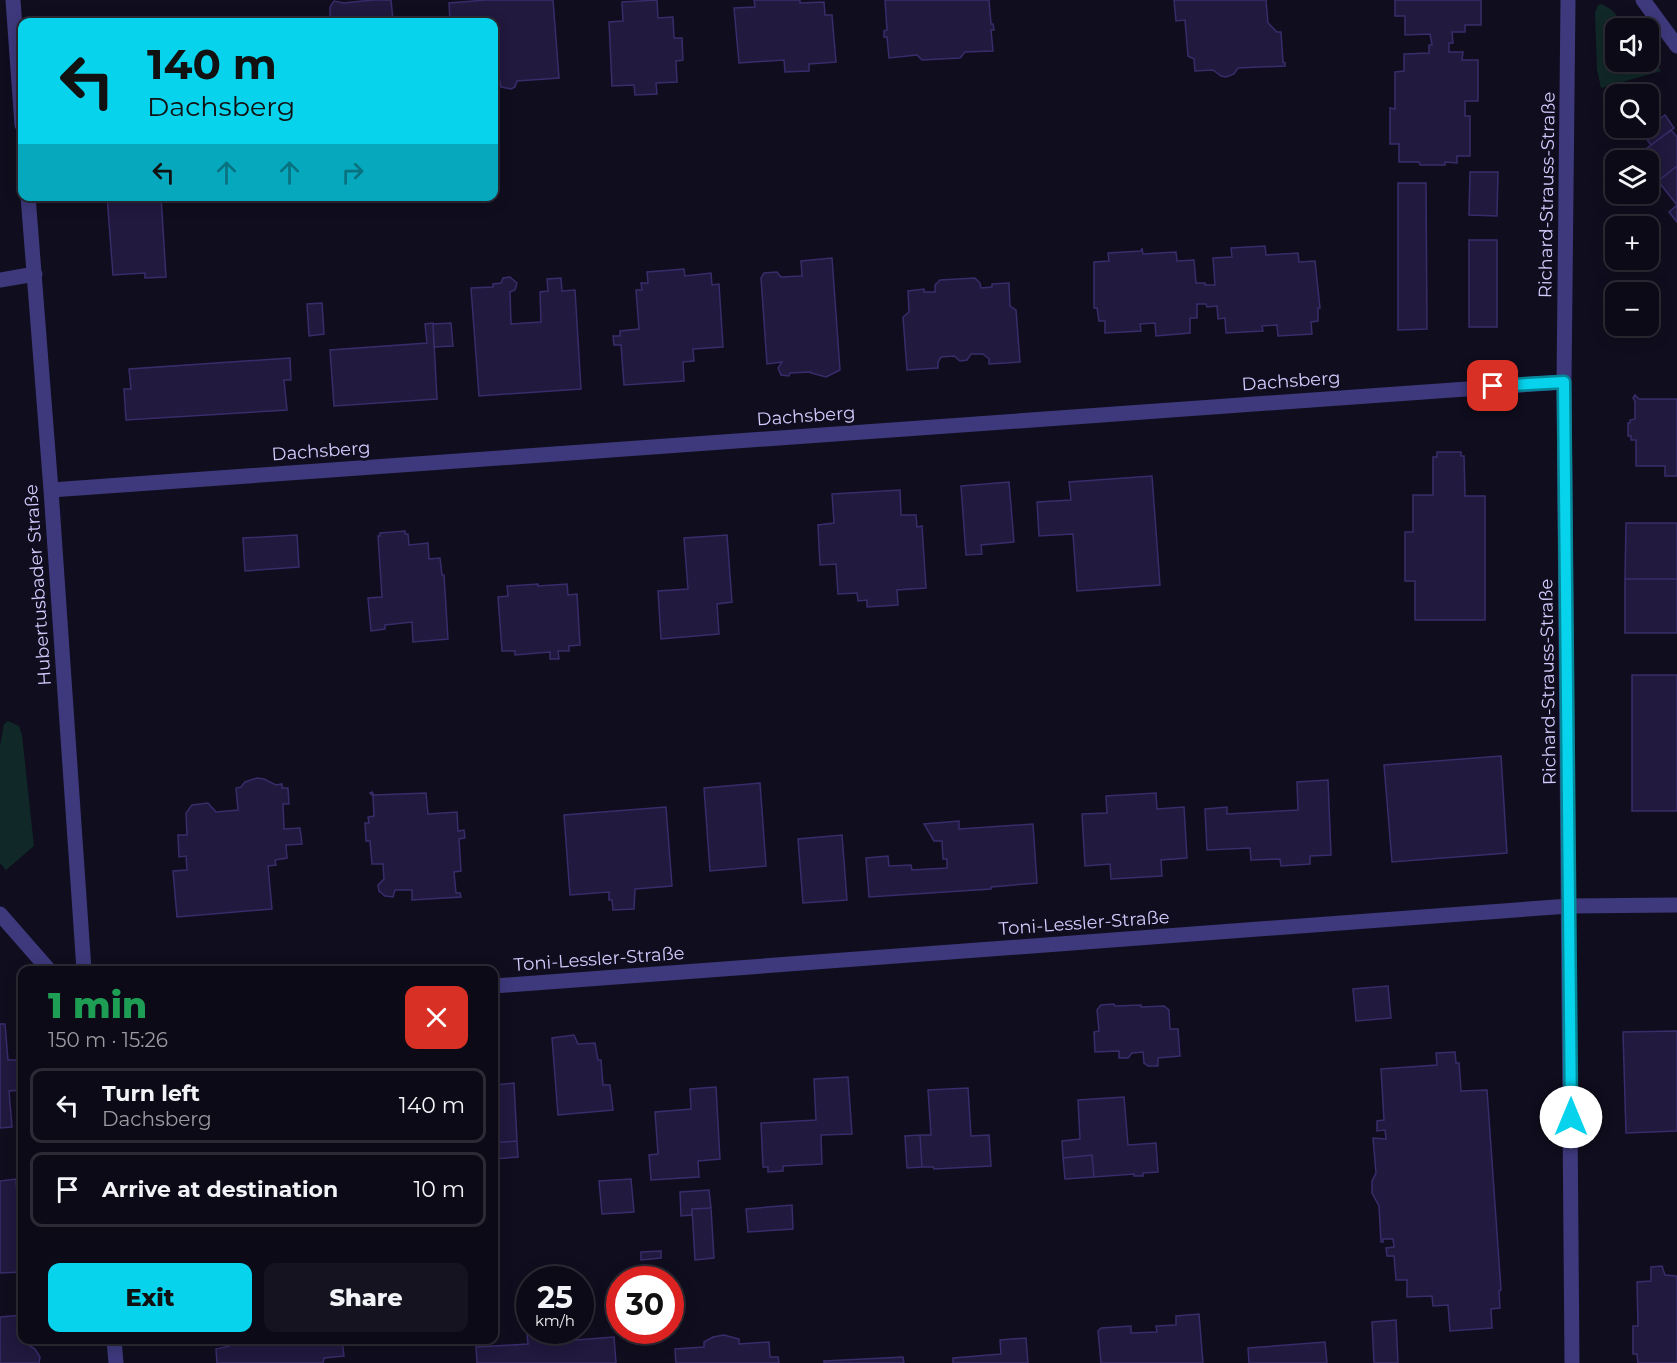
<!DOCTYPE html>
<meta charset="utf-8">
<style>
:root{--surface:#0c0a16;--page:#15131f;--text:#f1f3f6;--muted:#9a9aa1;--line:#2c2b35;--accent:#08d3ed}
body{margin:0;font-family:Montserrat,sans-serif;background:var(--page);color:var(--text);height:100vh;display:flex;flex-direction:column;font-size:22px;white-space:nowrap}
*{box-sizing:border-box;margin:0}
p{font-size:20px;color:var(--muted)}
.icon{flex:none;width:33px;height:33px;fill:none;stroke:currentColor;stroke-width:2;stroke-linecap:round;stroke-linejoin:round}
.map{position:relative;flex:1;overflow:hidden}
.sheet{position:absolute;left:18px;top:966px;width:480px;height:378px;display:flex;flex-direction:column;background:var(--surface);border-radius:12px;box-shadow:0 3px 15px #0003,0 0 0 2px var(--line)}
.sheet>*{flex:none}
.top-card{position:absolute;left:18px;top:18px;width:480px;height:183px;border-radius:12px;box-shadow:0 3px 15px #0003,0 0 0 2px var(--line);background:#08d3ed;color:#111;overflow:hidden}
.buttons{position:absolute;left:1605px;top:18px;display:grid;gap:12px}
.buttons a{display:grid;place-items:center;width:54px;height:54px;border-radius:12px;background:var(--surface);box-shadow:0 3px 15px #0003,0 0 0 2px var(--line);font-size:30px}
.speed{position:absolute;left:516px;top:1266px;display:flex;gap:12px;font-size:30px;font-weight:700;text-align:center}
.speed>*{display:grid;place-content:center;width:78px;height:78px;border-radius:50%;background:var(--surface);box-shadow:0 3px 15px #0003,0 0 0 2px var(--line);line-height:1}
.speed small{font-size:15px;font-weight:400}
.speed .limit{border:9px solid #d22;background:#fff;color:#111}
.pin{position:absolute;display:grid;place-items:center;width:51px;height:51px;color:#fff;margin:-26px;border-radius:12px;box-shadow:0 3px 9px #0006}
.me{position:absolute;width:66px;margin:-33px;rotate:0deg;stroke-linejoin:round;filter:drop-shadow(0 0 4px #0008)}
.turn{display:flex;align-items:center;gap:21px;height:126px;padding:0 30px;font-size:27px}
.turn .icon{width:78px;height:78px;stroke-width:2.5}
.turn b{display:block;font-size:42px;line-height:51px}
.lanes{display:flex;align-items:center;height:57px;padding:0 30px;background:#0003;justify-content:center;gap:30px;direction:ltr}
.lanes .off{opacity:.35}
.round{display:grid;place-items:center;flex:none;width:63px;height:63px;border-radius:12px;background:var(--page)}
.overview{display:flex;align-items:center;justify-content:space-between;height:102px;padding:0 30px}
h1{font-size:36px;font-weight:800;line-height:45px;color:#1e9e55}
.cta{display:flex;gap:12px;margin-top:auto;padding:12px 30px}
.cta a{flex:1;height:69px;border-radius:12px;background:var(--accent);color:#111;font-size:24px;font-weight:800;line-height:69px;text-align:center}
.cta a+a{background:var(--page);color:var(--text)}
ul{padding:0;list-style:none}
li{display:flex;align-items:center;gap:18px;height:75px;margin:0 12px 9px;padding:0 18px;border:3px solid var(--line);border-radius:12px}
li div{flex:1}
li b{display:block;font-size:22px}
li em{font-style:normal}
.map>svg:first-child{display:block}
.green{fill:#102827}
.building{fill:#21193e;stroke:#392c6a;stroke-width:1.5}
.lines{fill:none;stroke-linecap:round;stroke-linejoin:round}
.minor{stroke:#3d397c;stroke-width:15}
.route-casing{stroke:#05899a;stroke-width:15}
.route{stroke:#08d3ed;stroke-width:10}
.labels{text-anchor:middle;stroke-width:6;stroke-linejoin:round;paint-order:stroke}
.street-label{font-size:18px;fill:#d2cbfd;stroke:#100d1e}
</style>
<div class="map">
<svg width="1677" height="1363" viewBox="0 0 1677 1363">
<rect width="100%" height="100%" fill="#100d1e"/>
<path class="green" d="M1602 4 1612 10 1627 28H1616V62H1648L1649 55 1661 71 1601 88 1597 70 1595 13 1598 5Z
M8 721 19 726 22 735 34 846 6 870 0 863V746L4 724Z"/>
<path class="building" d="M372 0H391L393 20 410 19V22H335L334 18 330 16V7L334 1 344 3Z
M486 0H553L559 78 517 81 515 87 511 89 501 87 499 77H494V22H450L449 3Z
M657 0 658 18 673 17 674 38H682L683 60 676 61 677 82 656 83 657 94 635 95 634 85 612 86 609 22 623 21 622 2Z
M754 0H800V3L824 2 825 15H832L836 62 809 64V71L785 72 784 60 739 63 734 8 755 7Z
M885 0H989L991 24H993L994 30H991L993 51 965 52 960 58 922 60 917 55 889 58 887 37H884V31L887 30Z
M1174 0H1266L1268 23 1277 32H1281L1283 62 1285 63V66L1238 68 1234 74 1226 77 1221 76 1213 70 1195 71 1194 59 1188 56 1185 20 1176 21Z
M1395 0H1481V25H1465V32H1452L1453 43H1449V52H1463L1462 60H1478V101H1465V116H1470V156H1457V163L1445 162V165H1420L1419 162H1399V144H1390V108L1395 109V72L1404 71V54L1429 53V45H1432L1430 34 1405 35V16H1395Z
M171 19V22H127Z
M1665 115 1674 128 1651 145 1641 132Z
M1671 130 1677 137V166L1658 181 1648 168V160H1643L1638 155Z
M1677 166V222L1669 212 1677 205 1658 181Z
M1470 172H1498L1497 216 1469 215Z
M1398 183H1426L1427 329 1398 330Z
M107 196H161L166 277 145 278V273L113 275Z
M1469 240H1497V327H1469Z
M1265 246 1266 255 1298 253 1299 262 1315 261 1320 308H1318V321L1311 322 1312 334 1278 336 1277 325 1262 326 1263 331 1226 333 1225 318 1218 319 1217 306 1207 307 1206 304H1197V318H1190V333L1156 336 1155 323 1140 324 1141 331 1105 333V321H1099L1097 308H1094V262L1109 261 1108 253 1141 251 1142 248 1143 254 1176 252 1177 261 1194 260 1196 283H1205V285H1215L1213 258 1232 257 1231 248Z
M832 258 840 370 826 377 811 373V372L790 373 789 376 781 375 778 368 782 362 767 364 761 278 764 273 777 272 781 277 802 276 801 261Z
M684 269 685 276 711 273 712 285 719 284 723 347 693 349 694 361 683 362 684 381 624 385 621 345H614L613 336H620V331L639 329 636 290H642L641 283H648L647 272Z
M510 277 517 283 515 290 510 292 511 324 541 322 540 292 548 291 547 279 561 278 562 291 575 290 581 389 479 396 471 288 493 287V284L501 283 503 278Z
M975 278 980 283 981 288 992 287V284L1009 283 1010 306 1016 310 1020 362 989 364V359L983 354H971L967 360 960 361 954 356 941 357 938 362V368L907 370 903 317 909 312 908 291 924 289V292H935V285L940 280Z
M322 303 324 334 309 336 307 304Z
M433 323 437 399 334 406 330 350 427 343 425 324Z
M451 323 453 346 434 347 433 324Z
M290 358 291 380H284L287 410 126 420 124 389H131L129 369Z
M1635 395 1639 399H1677V476H1665V466H1636V440H1631V436H1628V423H1630V420L1635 419V401L1633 398Z
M1437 452H1461V456H1464L1465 496H1485V620H1415V581H1405V532H1413V495H1433V457H1437Z
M1152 476 1160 585 1077 591 1073 534 1039 536 1037 502 1071 500 1069 482Z
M1009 482 1014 542 981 545 982 554 966 555 961 486Z
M900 490 901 515H916L917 527 922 526 926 588 897 590 898 605 867 607V600L858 601 857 593 838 594 836 564 820 565 818 525 834 523 832 494Z
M1626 523H1677V579H1625Z
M405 531V534H408L409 545 428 543 429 559 440 558 442 575H444L448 639 413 642 412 622 385 625V629L371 631 368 598 382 597 378 536H380V533Z
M297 535 299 567 245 571 243 538Z
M727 535 732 602 717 604 719 634 661 639 658 591 688 589 684 538Z
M1625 579H1677V633H1625Z
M538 584V586L567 584 568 595 577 594 580 645 569 646V651H558L559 659H550V652L515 655V651H502L498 597 508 596 507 586Z
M1632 675H1677V811H1632Z
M1501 756 1507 853 1392 862 1384 765Z
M257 778 264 779 276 785 282 784V788H288L289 804H283L284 829 300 828 302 844 286 845 287 858 275 860 276 865 268 866 272 909 177 917 173 871 187 870 186 856 179 857 178 835H187L186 813 192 805 208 803 216 812 238 810 236 788 241 787 245 782Z
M1328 780 1331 855 1310 856V864L1281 866 1280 859 1251 860 1250 848 1207 850 1205 809 1227 807V814L1298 810 1297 782Z
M760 783 766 866 710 871 704 788Z
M372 792 374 795 426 793 428 814 457 812 458 831 464 830 465 838 459 839 461 871 454 872 456 893H460L461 897 412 900V890H395L393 897 385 896 379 891 378 885 384 879 383 864H372L370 841H366L365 823H369L368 817 374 816 373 796 370 793Z
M1156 793 1157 809 1184 807 1187 858 1161 860 1162 876 1111 879 1110 864 1085 866 1082 814 1107 813 1106 796Z
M666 807 672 886 635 889 634 909 613 910 612 900H609V892L570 895 564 815Z
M959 821V829L1033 824 1037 883 991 887V889L869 897 866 858 888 856 889 866 911 865 912 870 947 868V859H943L942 841H934L924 824Z
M842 835 847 900 803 903 798 839Z
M1388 986 1391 1018 1356 1021 1353 989Z
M1114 1004 1115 1006 1141 1005V1007L1164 1006 1169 1010 1170 1029H1178L1180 1056 1158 1058V1066H1148L1144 1063 1143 1052 1132 1053 1128 1058H1119V1051L1095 1052 1094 1032 1099 1031 1097 1010 1101 1005Z
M0 1024H5L8 1060H19L21 1090 9 1091 12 1127 0 1128Z
M1677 1031V1131L1626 1133 1623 1032Z
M574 1035 578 1044 595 1043 598 1060H601L603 1085H610L613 1110 558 1115 552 1038Z
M1455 1052 1456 1063H1459L1461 1091 1487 1090 1501 1290 1499 1291 1500 1308 1491 1309 1492 1328 1450 1331 1448 1305 1433 1306 1432 1296 1407 1297V1280H1396L1394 1256H1387L1386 1248 1394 1247 1393 1239H1383V1242H1381L1379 1206 1372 1193V1181L1376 1173 1373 1138 1386 1139 1385 1130 1377 1131V1121L1384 1120 1381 1069 1437 1065 1436 1053Z
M848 1077 852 1134 821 1135 822 1164 783 1166V1171L768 1172V1167H763L761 1123 816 1120 814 1079Z
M514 1083 517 1141 494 1143V1085Z
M716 1087 720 1159 698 1161 699 1177 651 1180 649 1155 658 1154 655 1112 691 1109 690 1089Z
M968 1088 971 1136 989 1135 991 1166 934 1169 933 1167H922L920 1135H931L928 1090Z
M1124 1097 1128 1145 1156 1143 1158 1172 1143 1173V1176H1134V1174L1094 1177 1092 1155 1063 1158 1062 1141 1080 1139 1078 1100Z
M920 1135 922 1167 907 1168 905 1136Z
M517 1141 518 1157 494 1159V1143Z
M1092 1155 1094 1177 1065 1179 1063 1158Z
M16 1179 18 1208 22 1207V1272L0 1273V1181Z
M631 1179 634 1212 602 1214 599 1181Z
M709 1190 711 1208 692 1209V1215L681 1216 680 1192Z
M792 1205 793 1229 748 1232 746 1209Z
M711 1208 714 1258 695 1260 692 1209Z
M661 1251V1258L641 1260V1252Z
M1662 1266 1665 1275 1676 1276 1677 1278V1363H1638L1637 1354H1633V1326H1638L1637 1282 1651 1281V1267Z
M1199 1314 1203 1363H1101L1098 1331 1101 1328 1131 1326V1333L1157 1332 1156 1326 1176 1325V1316Z
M22 1315V1340H29L30 1346 35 1349 40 1357 39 1363H0V1317Z
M1396 1320 1398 1363H1374L1372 1322Z
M534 1330 562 1332 563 1341 614 1337 616 1363H477L476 1347 528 1344 527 1334Z
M724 1335 739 1339V1344L769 1342 770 1357H778L779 1363H676L675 1349 704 1347V1342L713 1337Z
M1026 1338 1028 1363H953V1358L1001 1354 1000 1340Z
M233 1340H342L344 1356 324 1358 323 1363H217L216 1349 234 1345Z
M1325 1342 1327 1363H1249L1248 1348Z
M903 1357 904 1363H824V1361Z"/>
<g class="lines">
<path class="minor" d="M13 0 22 125
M1568 0 1564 382 1572 1363
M1643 0 1677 46
M28 196 51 490 84 970
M0 280 35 274
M51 490 1564 382
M0 914 49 970
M494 986 1569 906 1677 905
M114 1340 116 1363"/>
</g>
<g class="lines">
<g class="route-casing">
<path id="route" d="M1493 386 1564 382 1571 1117"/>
</g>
<use href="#route" class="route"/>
</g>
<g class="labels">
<g class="street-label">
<text transform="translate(1547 195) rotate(-89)" y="6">Richard-Strauss-Straße</text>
<text transform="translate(1291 381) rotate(-4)" y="6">Dachsberg</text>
<text transform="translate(806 416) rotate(-4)" y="6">Dachsberg</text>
<text transform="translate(321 451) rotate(-4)" y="6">Dachsberg</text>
<text transform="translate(38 585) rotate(-94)" y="6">Hubertusbader Straße</text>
<text transform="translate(1548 682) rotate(-91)" y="6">Richard-Strauss-Straße</text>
<text transform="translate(1084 923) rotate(-4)" y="6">Toni-Lessler-Straße</text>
<text transform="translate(599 959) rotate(-4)" y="6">Toni-Lessler-Straße</text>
</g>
</g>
</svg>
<div class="buttons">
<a><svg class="icon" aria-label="sound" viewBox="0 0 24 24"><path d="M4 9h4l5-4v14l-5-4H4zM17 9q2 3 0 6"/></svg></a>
<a><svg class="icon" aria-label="search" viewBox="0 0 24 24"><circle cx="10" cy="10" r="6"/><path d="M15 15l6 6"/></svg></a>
<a><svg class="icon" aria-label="layers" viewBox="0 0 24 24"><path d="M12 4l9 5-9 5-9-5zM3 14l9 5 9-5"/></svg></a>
<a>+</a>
<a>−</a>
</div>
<div class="speed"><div>25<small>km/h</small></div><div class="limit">30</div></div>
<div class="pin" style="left:1493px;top:386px;background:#d93025"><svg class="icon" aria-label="arrive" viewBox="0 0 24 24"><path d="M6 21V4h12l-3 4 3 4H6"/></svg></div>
<svg class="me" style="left:1571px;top:1117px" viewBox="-20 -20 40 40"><circle r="19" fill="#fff"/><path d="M0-13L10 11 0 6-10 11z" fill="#08d3ed"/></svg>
<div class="top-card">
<div class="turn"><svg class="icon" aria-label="left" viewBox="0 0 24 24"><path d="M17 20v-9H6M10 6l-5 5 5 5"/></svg><div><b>140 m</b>Dachsberg</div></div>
<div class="lanes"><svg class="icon" aria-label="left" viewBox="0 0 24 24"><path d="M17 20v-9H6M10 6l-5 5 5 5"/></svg><svg class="icon off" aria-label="ahead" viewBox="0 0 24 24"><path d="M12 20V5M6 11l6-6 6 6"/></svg><svg class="icon off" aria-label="ahead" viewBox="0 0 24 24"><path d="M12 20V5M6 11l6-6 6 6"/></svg><svg class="icon off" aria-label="right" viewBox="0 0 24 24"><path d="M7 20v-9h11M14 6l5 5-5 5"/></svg></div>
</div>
<section class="sheet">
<div class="overview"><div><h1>1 min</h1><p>150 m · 15:26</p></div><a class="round" style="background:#d93025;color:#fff"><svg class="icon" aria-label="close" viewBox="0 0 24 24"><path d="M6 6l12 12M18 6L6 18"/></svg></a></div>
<ul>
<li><svg class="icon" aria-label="left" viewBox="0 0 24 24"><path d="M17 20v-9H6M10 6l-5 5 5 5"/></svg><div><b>Turn left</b><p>Dachsberg</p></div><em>140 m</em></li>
<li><svg class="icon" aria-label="arrive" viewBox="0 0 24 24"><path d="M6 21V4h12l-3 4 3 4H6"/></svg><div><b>Arrive at destination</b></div><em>10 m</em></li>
</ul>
<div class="cta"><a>Exit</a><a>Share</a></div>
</section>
</div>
